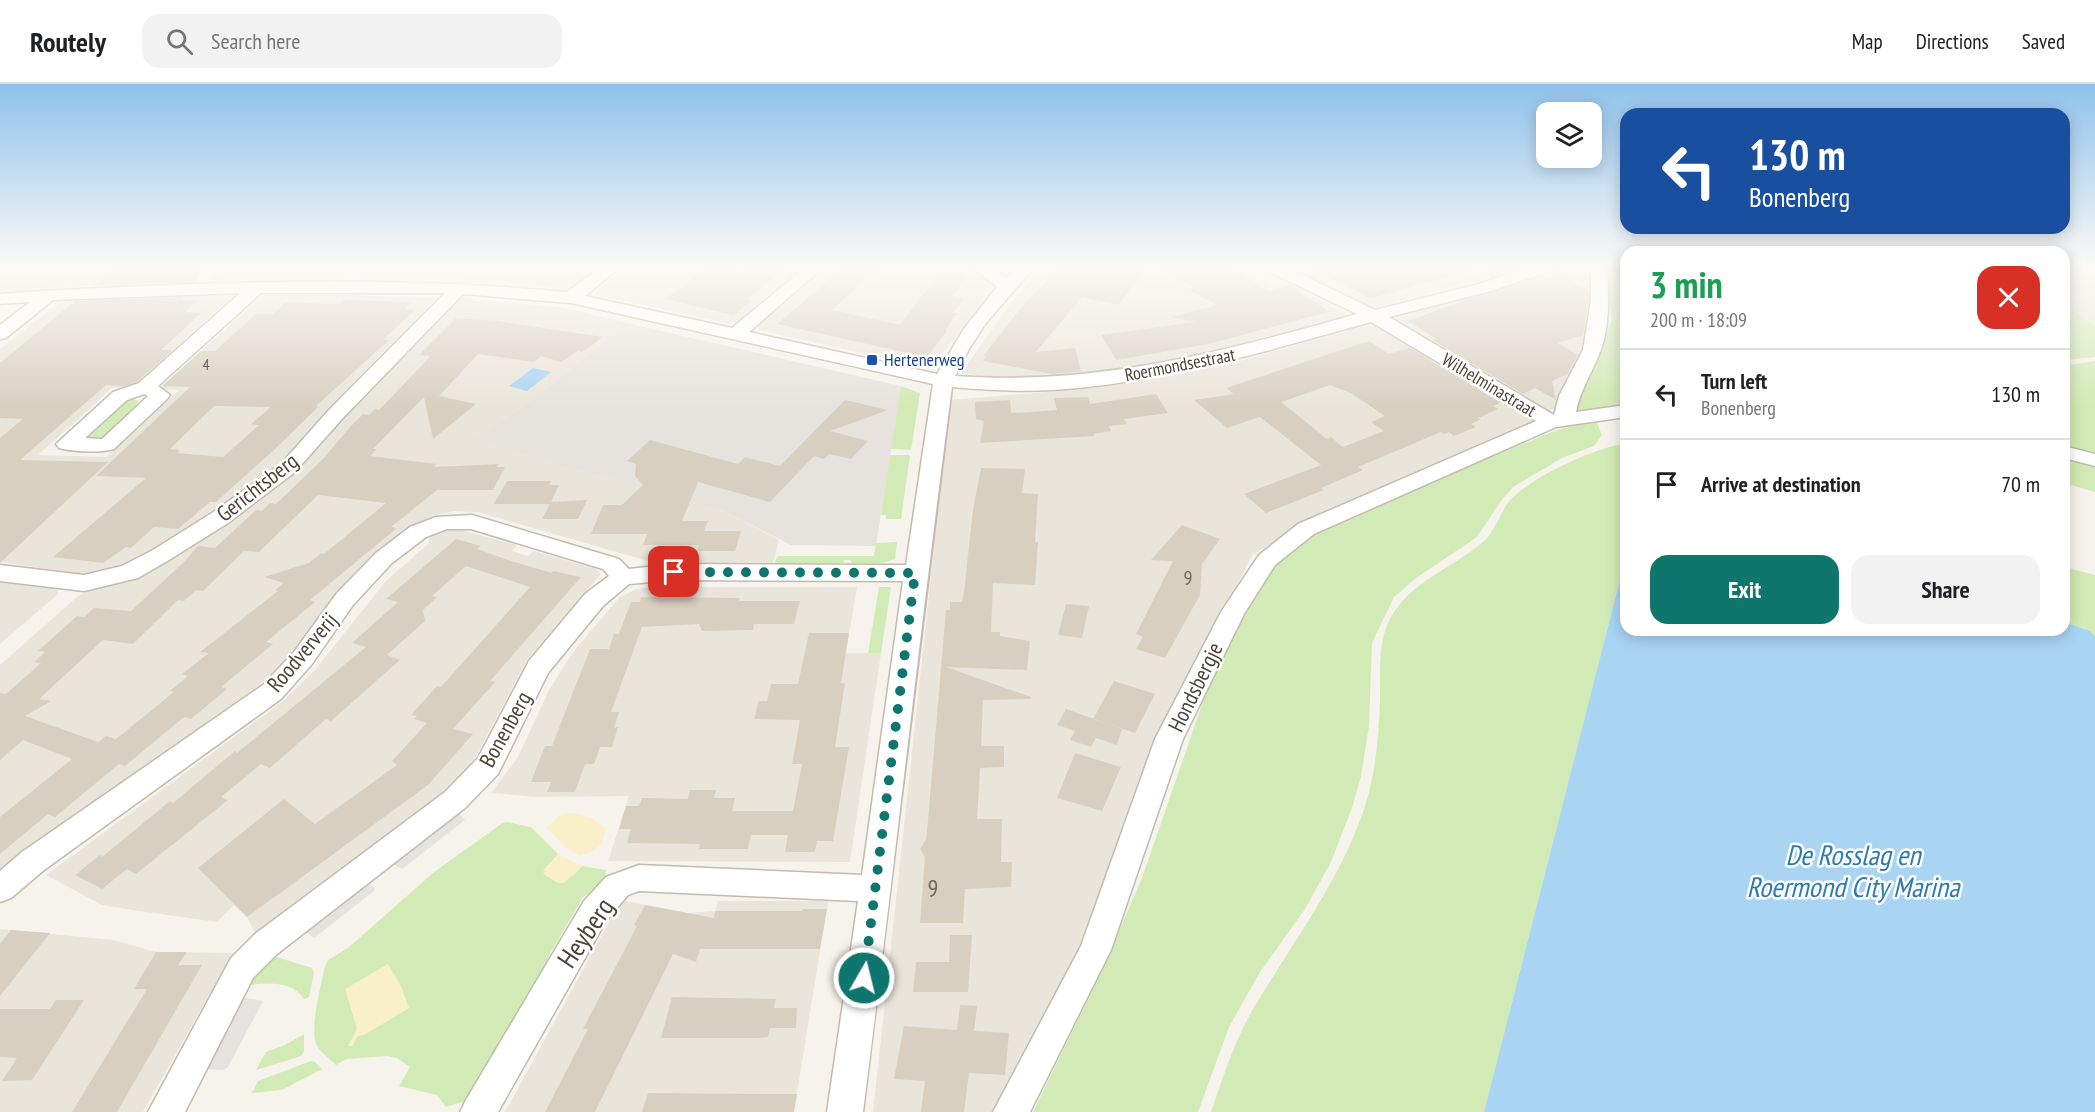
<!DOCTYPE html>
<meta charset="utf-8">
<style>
:root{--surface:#fff;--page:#f2f2f2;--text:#202124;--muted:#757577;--line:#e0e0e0;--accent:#0f766e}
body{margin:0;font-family:"PT Sans Narrow",sans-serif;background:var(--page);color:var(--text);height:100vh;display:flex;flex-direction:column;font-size:22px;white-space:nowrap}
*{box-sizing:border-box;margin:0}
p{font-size:20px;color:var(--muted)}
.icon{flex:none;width:33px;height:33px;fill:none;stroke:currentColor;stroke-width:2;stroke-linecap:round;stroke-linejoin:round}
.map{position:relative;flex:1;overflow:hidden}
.drawer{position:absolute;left:1620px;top:162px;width:450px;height:390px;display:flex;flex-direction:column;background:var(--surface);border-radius:18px;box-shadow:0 3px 15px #0003}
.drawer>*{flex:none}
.guide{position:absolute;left:1620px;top:24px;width:450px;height:126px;border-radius:18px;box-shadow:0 3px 15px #0003;background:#1a4fa0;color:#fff;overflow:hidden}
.controls{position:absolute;left:1536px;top:18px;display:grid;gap:12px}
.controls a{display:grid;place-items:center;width:66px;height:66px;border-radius:12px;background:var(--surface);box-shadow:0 3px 15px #0003;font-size:30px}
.pin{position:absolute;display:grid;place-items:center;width:51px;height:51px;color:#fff;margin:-26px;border-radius:12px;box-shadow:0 3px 9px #0006}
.me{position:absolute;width:66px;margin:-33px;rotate:8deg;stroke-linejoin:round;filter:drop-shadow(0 0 4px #0008)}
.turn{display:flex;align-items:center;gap:21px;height:126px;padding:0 30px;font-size:27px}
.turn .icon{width:78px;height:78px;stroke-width:2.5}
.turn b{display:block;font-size:42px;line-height:51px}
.round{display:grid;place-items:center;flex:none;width:63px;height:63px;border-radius:18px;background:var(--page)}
.overview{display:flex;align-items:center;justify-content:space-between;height:102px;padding:0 30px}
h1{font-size:36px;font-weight:700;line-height:45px;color:#1e9e55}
.button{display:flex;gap:12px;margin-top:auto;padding:12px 30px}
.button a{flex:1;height:69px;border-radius:18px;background:var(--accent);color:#fff;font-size:24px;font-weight:700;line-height:69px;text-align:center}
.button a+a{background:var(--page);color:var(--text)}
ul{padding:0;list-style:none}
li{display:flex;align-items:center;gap:18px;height:90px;padding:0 30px;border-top:2px solid var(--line)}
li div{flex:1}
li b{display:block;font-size:22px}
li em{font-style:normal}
header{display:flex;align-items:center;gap:36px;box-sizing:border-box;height:84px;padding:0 30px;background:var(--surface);border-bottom:2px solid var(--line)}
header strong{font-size:28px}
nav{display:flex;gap:33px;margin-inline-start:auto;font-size:21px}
.search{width:420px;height:54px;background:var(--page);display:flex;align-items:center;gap:15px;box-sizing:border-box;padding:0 21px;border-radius:18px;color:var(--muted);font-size:22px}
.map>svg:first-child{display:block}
.residential{fill:#eae5da}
.industrial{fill:#e6e2dd}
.green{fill:#d2eab5}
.sand{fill:#f9efc9}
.parking{fill:#e5e3e0}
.water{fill:#a9d4f2}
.building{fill:#d8cfc1;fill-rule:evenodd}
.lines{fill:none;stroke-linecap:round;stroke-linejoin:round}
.street-casing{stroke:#c2bbae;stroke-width:3}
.street{fill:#fff;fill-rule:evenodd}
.route{stroke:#0f766e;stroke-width:10;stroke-dasharray:0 18}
.transit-dot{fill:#1a4fb4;stroke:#fff;stroke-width:2}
.labels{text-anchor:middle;stroke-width:5;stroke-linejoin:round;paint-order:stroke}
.far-number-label{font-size:16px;fill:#6e675b}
.far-transit-label{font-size:18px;fill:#164399;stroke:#fff;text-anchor:start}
.far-street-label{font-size:18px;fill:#4b4439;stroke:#fff}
.number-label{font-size:20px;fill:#6e675b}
.street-label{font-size:22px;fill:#4b4439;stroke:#fff}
.near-number-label{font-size:24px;fill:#6e675b}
.near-street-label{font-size:27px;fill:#4b4439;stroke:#fff}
.near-water-label{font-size:28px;font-style:italic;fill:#2e7ab2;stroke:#fff}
</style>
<header>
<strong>Routely</strong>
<div class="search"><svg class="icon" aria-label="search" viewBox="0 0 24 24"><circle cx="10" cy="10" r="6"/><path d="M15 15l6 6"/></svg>Search here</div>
<nav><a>Map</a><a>Directions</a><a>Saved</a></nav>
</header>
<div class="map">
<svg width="2095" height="1028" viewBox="0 0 2095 1028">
<rect width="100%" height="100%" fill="#f6f3ec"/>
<path class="residential" d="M0 181H141L128 199 0 207Z
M218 181H351L350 192 346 193 209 196Z
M364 181H602L573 202 565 204 475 196 365 194Z
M630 181H806L739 236 728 239 596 211 597 206Z
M831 181H972L998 199 935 279 924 283 759 246 758 242Z
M1045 181H1230L1276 204 1291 200 1347 231 1207 269 1084 290 1023 294 984 293 961 289 1013 216Z
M1281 181H1529L1479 197 1474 196 1371 225Z
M1569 181H1597L1596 220 1593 249 1558 323 1547 327 1393 235 1551 189Z
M2064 181H2095V241L2064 220Z
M233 211 133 304H112L38 371 106 373 179 306 160 305 263 211H347L446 214 421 232 384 276 324 331 288 375 269 391 205 435 150 469 125 483 104 489 84 490 0 478V265L59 219Z
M462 214 565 224 627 239 529 319 473 356 724 427 779 456 773 479H655L478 428 454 427 433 432 414 443 353 493 281 580 258 603 0 788V581L78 512 92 505 151 482 339 335 398 279 427 244Z
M1367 241H1378L1532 334 1531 339 1326 426 1252 471 1142 691 1091 847 994 1028H873L939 419 948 316 1085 305 1161 294 1233 279Z
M453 444 517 461 512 467 528 472 534 467 596 485 601 490 526 578 475 674 460 693 445 707 291 821 256 851 247 833 234 821 217 838 139 827 102 821 46 791 282 618 315 586 386 497 429 459V454Z
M0 497 57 505 58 510 0 560Z
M655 503H857L846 569H881L850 778 608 777 629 712 539 713 491 709 518 673 549 606 573 568 619 514 636 505Z
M621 816 687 829 715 827 718 817H828L794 1028H505Z
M0 845 113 856 156 868 240 869 209 911 143 1028H0Z"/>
<path class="industrial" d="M627 239 901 302 876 462 791 461 724 427 472 356 529 319Z"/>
<path class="green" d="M1603 181H1626V321L1579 328 1573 324 1588 297 1612 235Z
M2064 220 2095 241V273L2064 276Z
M2095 277V370L2064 361V282Z
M901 302 920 309 911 366 891 365Z
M134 315 138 317C131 337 104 357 83 360L85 346 126 316Z
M1597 339 1602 351 1594 362 1562 374 1513 403 1501 417 1477 453 1416 494 1394 513 1372 559 1369 642 1361 692 1352 724 1331 778 1305 825 1260 888 1229 943 1198 1028H1033L1100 891 1142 794 1207 606 1225 562 1267 489 1305 454 1334 439 1552 348 1571 342Z
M1626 360V472L1484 1028H1211C1223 994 1234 958 1252 927 1292 859 1340 798 1365 722 1376 688 1379 650 1380 615 1381 587 1377 560 1390 535 1409 498 1453 484 1483 458 1494 449 1499 432 1507 420 1524 396 1597 362 1626 360Z
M890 371H910L901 435H886V431H881Z
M2064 372 2095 381V408L2064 399Z
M897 458 895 475 882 479H851V476H844L843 479H775L777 472H874L876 459Z
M2064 483 2095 491V552L2090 547 2064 538Z
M879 503H891L881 569H868Z
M507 738 531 743 558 770 543 787 573 792 582 782 606 786 603 801 583 813 548 873C547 894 551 883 535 897L469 1016 446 1023 437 1011 399 1002 410 983 397 974 387 972 346 975 336 981C330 974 319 968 316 960 310 941 321 902 325 882L328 876 348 864 433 789 501 740Z
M270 871 312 884 314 889 309 913 304 915C292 896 267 899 248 901Z
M304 950V967L301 972 256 986 266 968 285 961Z
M311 977 315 978 322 985 282 1006 252 1009 258 997Z"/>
<path class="sand" d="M567 729C581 729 595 734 605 744 605 760 595 767 580 772L565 763 547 744 559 732Z
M558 770 582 782 564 799H558L543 790Z
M388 880 401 902 409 924 364 951 358 952 352 962H348L357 945 345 905Z"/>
<path class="parking" d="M455 725 465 736 402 785 388 777Z
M364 796 375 804 374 807 314 854 301 844Z
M241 913 263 917 228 983 223 986 204 985Z"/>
<path class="water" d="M533 284 551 288 527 307 509 302Z
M1626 472V546H2064V538L2090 547 2095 552V1028H1484Z"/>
<path class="building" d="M119 181H205L194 198 93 202Z
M711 181 744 189 760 181H789L746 216 751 217 734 231 665 215Z
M847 181H882L832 226 900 241 940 188 967 193 952 212 964 214 953 229H957L945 247H947L927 273 777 240 833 193H836V190Z
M1061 181H1087L1116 188 1125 181H1149L1118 221 1082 213 1036 268 1075 264 1081 287 1052 290 983 277 986 272H983L1021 224Z
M1153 181H1219L1271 208 1289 200 1329 228 1208 260 1116 276 1101 251 1196 238 1172 233 1217 221 1189 206 1195 204Z
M1304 181H1468L1469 187 1371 214Z
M1486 181H1495L1510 187 1491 194Z
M1557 191 1589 206V216L1583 251 1558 259 1578 271 1568 290 1552 297 1556 316 1535 304 1523 310 1432 256 1436 255 1408 237 1469 215 1531 196 1536 198Z
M183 213 181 216 197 217 184 228 201 229 161 266H173L138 297 125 302 106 301 20 376 108 378 0 479V354L23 335 0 334V279L75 217Z
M343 216 412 218 405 225 415 226 383 256H389L316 322 318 323 275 365 216 418H210L178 445 154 443 131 464 126 463 103 479 53 473 146 394 96 392 190 303 162 302 201 267H215L256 230H273L285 219 339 220ZM214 322 271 323 251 340 259 341 223 373 177 369 180 366 170 365Z
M456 234 497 237 603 253 582 268 578 267 561 278 541 272 534 278 478 270 439 312 476 320 433 355 424 313 373 365H377L370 372 436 380 434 383 499 380 497 383H505L493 406H437L391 443 397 444 310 516 315 518 266 558 273 560 221 603 227 605 191 635 184 633 125 682 119 680 55 733 48 730 0 770V733L72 675 23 656 0 676V609L6 610 41 579 34 578 45 568 38 567 77 532 84 533 94 524 131 527 184 478 198 462 215 464 256 426 262 427 270 419 276 420 323 375 350 343 363 330 369 331 375 325 379 326 428 275 430 272 419 271ZM318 411 386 419 324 470 321 469 309 479 264 493 284 499 275 506 278 507 200 568 209 569 182 590 188 592 170 607 174 608 116 655 106 652 98 658 25 632 51 617 39 615 103 556 133 560 178 516 184 517 196 506 203 507 244 467 259 468Z
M1369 257 1389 270 1410 264 1501 319 1493 322 1498 325 1478 334 1481 335 1471 340 1476 343 1454 352 1449 348 1444 350 1441 348 1358 383 1363 386 1321 404 1324 406 1266 429 1244 410 1321 381 1260 333 1227 344 1194 316 1234 310 1226 304ZM1330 301 1351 309 1385 332 1371 338 1384 347 1343 363 1331 353 1327 355 1281 318Z
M1156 310 1168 329 1124 335 1127 340 1109 342 1111 347 1094 350V352L980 359 984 337 976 335 975 318 1010 316 1011 329 1032 328 1057 326 1054 314 1088 313 1090 320Z
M845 316 888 326 830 347 868 357 851 375 829 370 824 375 814 372 770 418 698 398 682 437H708L704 447H741L735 467H697L703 450 699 461H643L647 450H591L603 421H622L643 401 635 392 636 380 627 377 650 356 738 380 745 373 780 382Z
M981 384 1025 385 1022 409 1038 410 1035 458H1038L1035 501 993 499 991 548H1000V552L1030 557 1027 586 946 583 1031 613V615L983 616 981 662H1004V683L980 684 977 735H1002L1001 778H1012L1011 803 965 805 963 839H920L925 773 920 765 926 756 927 748 946 526H950V518H962L964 508 973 426Z
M507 397H551L549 401H559L551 418 587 416 578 435H542L550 420H494Z
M1182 441 1220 455 1202 480 1200 511 1165 574 1136 565 1143 553 1136 550 1173 477 1151 476Z
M456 455 481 462 477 465 511 477 552 489 553 487 581 493 490 597 495 598 453 645 473 650 428 701 247 833 198 784 284 715 315 740 397 681 392 677 427 639 414 635 417 632 411 631 437 602 441 603 530 503 466 482 432 512 437 513 423 526 425 537 387 571 400 576 331 637 326 635 270 684 261 680 221 713 228 716 136 790 127 785 102 805 75 791 100 771 102 773 170 717 173 719 235 667 237 669 366 563 352 559 398 518 386 515Z
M641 513 740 514 739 517H800L794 540H754L753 546 702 547 699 540 642 543 611 628H619L614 644 618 643 612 663H600L594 680H585L575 708H547L551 698H531L545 662H552L590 565H609L614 550H619L631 518H640Z
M1066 520 1089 522 1082 554 1058 551Z
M809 549H849L841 599H845L835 663H849L833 757H817L815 768H785L788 751H751L748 765H699L700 760 627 759 631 745H619L626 722H639L642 714 688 715 690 706H716L714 714H735L732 727H793L802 680H792L800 636 754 635 759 617H767L771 600H798Z
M1114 597 1155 610 1135 649 1093 635Z
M1066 625 1122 645 1117 661 1096 654 1091 663 1070 656 1075 647 1057 641Z
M1075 669 1121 683 1102 727 1057 714Z
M645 821 714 834 715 827H802L803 825H827L820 865H700L696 878 673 870 595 1028H545L588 945H583L637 842 634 841Z
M11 846 50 849 0 912V860Z
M950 851H972L968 908H913L916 878H949Z
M156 868H187L178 881H202L117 1028H72L147 905H134Z
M672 913 776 915 774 924H797L796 944H770L768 953 756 954H661Z
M56 916H84L32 996 2 997 17 974 0 973V925H50Z
M960 921 977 922 974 947 1009 949 1005 991 969 989 964 1028H921L925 997 894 995 904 942 957 946Z
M648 1009 771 1010H797L794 1028H642Z"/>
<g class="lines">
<g class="street-casing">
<path id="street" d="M604 181H623L585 212 732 244 808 181H826L749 248 937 290 963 246 997 203 969 181H988L1006 194 1019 181H1036L986 239 969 265 955 292C1097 302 1221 268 1357 230L1263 185 1261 181H1282L1375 226 1479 200 1536 181H1558L1556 185 1491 207 1389 233 1554 331 1559 312 1583 266 1591 216V181H1607C1609 207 1610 244 1600 268 1592 289 1580 306 1576 328L1626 321V333L1556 343 1314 450 1275 481 1244 530 1183 655 1111 866 1030 1028H993L1081 862 1155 655 1221 528 1259 471 1298 440 1536 337 1371 238C1267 267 1161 299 1053 306 1019 308 985 306 952 303 920 545 894 787 863 1028H827L858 817 639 807 628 811 606 837 498 1028H460L466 1016 584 817 606 793 639 781 862 791 903 497 674 496 629 500 603 522 548 589 498 690 465 724 277 870 253 894 185 1028H148L231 874 255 850 445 708 478 674 529 577 585 510 609 492 603 485 471 445H447L426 453 392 479 353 521 312 580 281 615 44 786 11 814 0 818V787L22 768 263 601 294 568 337 509 376 469 410 443 436 433 472 431 619 475 629 485 674 480 906 481 933 300 571 219 463 210 342 335 295 388 228 439 169 476 138 494 84 507 0 497V481L84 491 122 482 153 466 212 429 281 380 328 327 445 209H261L158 302 170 311 167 315 114 365C98 369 75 368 59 364L56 360 113 308 139 299 240 209 53 216 6 254 0 255V241L30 218 0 220V210C63 205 127 203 191 200 317 196 442 196 567 208ZM144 310 148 312 102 355 85 354 127 316Z
M2064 362 2095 370V382L2064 374Z"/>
</g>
<use href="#street" class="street"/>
</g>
<linearGradient id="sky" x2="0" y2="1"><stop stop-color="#8fc1ec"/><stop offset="0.56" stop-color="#fbfaf6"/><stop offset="1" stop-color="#fbfaf6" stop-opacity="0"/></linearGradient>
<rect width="2095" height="325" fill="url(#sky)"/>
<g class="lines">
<path class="route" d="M674 488 915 489 864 894"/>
</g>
<rect class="transit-dot" x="866" y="270" width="12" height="12" rx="3"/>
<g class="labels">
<g class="far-number-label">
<text x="206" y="286">4</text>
</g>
<g class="far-transit-label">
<text x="884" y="282">Hertenerweg</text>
</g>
<g class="far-street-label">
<text transform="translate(1180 281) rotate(-11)" y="6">Roermondsestraat</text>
<text transform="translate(1489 301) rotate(31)" y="6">Wilhelminastraat</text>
</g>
<g class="number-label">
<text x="1188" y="501">9</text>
</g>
<g class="street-label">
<text transform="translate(257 403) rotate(-38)" y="8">Gerichtsberg</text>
<text transform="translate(302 568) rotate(-50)" y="8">Roodververij</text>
<text transform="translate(1195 603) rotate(-64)" y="8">Hondsbergje</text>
<text transform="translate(505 645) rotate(-61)" y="8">Bonenberg</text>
</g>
<g class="near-number-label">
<text x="933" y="812">9</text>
</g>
<g class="near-street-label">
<text transform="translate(586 849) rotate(-56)" y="9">Heyberg</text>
</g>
<g class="near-water-label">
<text x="1853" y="781">De Rosslag en<tspan x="1853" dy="32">Roermond City Marina</tspan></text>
</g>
</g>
</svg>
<div class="controls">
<a><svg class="icon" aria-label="layers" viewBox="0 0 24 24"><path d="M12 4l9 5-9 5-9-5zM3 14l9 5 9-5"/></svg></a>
</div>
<div class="pin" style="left:674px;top:488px;background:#d93025"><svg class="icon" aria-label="arrive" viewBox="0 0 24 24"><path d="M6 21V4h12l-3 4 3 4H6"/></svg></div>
<svg class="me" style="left:864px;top:894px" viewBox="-20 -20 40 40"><circle r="17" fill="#0f766e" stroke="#fff" stroke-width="3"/><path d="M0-11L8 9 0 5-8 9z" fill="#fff"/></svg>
<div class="guide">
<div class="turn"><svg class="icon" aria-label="left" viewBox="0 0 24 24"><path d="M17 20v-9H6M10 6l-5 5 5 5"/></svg><div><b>130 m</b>Bonenberg</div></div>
</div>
<section class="drawer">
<div class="overview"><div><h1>3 min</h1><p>200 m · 18:09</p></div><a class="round" style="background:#d93025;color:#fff"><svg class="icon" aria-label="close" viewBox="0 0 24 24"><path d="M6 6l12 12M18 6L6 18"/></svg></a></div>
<ul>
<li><svg class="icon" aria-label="left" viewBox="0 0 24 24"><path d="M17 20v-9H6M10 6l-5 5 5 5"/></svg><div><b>Turn left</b><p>Bonenberg</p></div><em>130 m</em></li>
<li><svg class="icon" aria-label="arrive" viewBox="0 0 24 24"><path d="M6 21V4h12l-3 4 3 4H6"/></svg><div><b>Arrive at destination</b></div><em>70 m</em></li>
</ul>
<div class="button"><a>Exit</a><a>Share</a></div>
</section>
</div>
